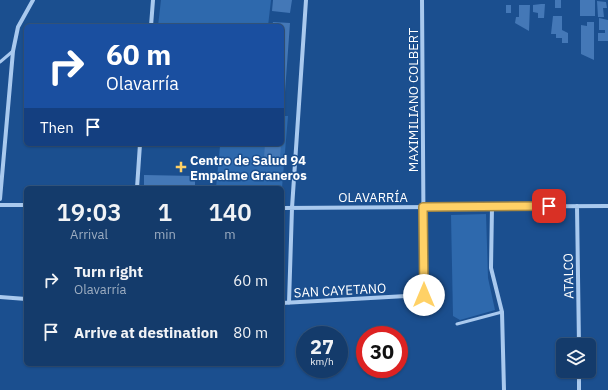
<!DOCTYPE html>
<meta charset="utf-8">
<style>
:root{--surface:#143b6b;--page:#214673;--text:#f1f3f6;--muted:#9dadc1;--line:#33557e}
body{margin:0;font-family:"IBM Plex Sans",sans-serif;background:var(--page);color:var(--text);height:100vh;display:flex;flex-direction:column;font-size:15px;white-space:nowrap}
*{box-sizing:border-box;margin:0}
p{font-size:13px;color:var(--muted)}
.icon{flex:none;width:22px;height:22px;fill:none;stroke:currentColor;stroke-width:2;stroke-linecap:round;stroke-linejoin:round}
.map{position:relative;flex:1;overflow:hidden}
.sheet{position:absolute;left:24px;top:186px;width:260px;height:180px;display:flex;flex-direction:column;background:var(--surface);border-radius:6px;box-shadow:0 1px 3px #0004,0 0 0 1px var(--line)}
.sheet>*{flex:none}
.guide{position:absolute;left:24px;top:24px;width:260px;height:122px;border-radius:6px;box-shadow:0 1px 3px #0004,0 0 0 1px var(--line);background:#1a4fa0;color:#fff;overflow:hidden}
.tools{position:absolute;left:556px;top:338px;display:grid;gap:8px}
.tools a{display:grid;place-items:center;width:40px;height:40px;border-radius:6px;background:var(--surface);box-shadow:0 1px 3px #0004,0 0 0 1px var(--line);font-size:20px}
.speed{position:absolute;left:296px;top:326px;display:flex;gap:8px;font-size:20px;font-weight:700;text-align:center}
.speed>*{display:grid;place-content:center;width:52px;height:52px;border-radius:50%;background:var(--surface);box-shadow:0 1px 3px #0004,0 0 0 1px var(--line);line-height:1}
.speed small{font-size:10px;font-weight:400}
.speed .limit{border:6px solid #d22;background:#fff;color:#111}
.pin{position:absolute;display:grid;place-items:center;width:34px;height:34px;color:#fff;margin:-17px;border-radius:8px;box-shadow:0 2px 6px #0006}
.me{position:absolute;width:44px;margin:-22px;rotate:0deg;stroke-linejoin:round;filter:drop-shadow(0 0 3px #0008)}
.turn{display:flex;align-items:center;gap:14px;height:84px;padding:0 16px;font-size:18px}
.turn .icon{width:52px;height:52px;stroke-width:2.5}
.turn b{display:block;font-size:28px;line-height:34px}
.then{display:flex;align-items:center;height:38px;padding:0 16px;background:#0003;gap:8px;font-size:15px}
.eta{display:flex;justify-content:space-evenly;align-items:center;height:68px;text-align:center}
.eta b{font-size:24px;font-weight:600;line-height:28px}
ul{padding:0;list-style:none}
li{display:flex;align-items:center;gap:12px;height:52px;padding:0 16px}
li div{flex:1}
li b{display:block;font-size:15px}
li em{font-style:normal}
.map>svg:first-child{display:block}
.green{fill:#2e69ad}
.building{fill:#4478b7}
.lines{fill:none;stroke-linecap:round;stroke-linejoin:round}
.service{stroke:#a9c9ee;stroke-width:3}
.minor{stroke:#a9c9ee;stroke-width:4}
.route-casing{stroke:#a68842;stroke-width:10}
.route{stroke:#ffd166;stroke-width:7}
.poi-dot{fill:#ffd166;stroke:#1b4f8f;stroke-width:1.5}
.labels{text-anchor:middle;stroke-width:3;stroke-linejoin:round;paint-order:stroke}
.street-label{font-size:13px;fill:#fff;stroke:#1b4f8f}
.poi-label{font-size:13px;font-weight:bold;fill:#fff;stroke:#1b4f8f;text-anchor:start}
</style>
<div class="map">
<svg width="608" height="390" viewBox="0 0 608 390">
<rect width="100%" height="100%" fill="#1b4f8f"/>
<path class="green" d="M161 0H271L268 26H158Z
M282 116H288L282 188H216L220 146 147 145 282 144Z
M486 214 488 278 495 310 460 320 453 316 451 215Z"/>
<path class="building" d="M273 0H292L290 13 272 11Z
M555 0H561V8H555Z
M580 0H595V16H580Z
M597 1 606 2 607 8H603L604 17H598Z
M541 4H545L544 18H538V13L533 12V5Z
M506 5H511V13H506Z
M519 5H530L529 31 515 23 516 17H519Z
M553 16H562V30L568 33V43H562V38H556V34H551Z
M599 18 608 20V41H598V33H605V30H599Z
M273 22 290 23 285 92H282V26H272Z
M587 22H594V60L581 54V25L587 26Z
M265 144H281L280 159 264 158Z
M144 175 195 176V188H144Z"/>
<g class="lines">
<path class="service" d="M0 62 13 51
M457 324 502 312"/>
<path class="minor" d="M151 26 153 0
M137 188 140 144
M0 199 13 51 18 27 33 0
M0 205H26
M577 206 579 345
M492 207 491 268 502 312 504 390
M282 208 608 206
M0 297 26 299
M282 303 424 295 422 0
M289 303 292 208 306 0
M579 371V390"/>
</g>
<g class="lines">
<g class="route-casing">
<path id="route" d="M424 295 423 207 549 206"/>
</g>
<use href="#route" class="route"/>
</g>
<path class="poi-dot" d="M179 161h4v4h4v4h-4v4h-4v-4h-4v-4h4z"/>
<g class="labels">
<g class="street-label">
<text transform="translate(413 100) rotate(-90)" y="5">MAXIMILIANO COLBERT</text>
<text x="373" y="202">OLAVARRÍA</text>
<text transform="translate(568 276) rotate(-91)" y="5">ATALCO</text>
<text transform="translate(340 290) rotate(-3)" y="5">SAN CAYETANO</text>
</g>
<g class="poi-label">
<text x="190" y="165">Centro de Salud 94<tspan x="190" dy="15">Empalme Graneros</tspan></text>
</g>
</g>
</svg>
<div class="tools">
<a><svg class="icon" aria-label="layers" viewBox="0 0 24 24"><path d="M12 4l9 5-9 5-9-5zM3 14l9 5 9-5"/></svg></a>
</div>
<div class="speed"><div>27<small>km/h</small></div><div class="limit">30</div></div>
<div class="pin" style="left:549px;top:206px;background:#d93025"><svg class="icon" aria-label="arrive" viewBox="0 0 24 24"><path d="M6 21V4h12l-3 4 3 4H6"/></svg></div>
<svg class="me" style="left:424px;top:295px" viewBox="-20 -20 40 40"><circle r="19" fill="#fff"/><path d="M0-13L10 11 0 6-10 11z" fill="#ffd166"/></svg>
<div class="guide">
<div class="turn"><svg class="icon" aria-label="right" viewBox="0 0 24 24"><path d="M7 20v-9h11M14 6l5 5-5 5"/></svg><div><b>60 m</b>Olavarría</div></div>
<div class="then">Then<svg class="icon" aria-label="arrive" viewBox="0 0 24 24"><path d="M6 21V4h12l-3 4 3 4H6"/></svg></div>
</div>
<section class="sheet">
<div class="eta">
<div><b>19:03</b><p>Arrival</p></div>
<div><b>1</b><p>min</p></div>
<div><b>140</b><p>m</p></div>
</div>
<ul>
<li><svg class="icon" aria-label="right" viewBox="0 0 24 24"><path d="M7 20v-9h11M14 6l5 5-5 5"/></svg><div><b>Turn right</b><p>Olavarría</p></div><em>60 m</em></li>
<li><svg class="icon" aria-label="arrive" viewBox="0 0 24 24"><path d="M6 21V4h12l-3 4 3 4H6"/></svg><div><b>Arrive at destination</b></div><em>80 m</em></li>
</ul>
</section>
</div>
